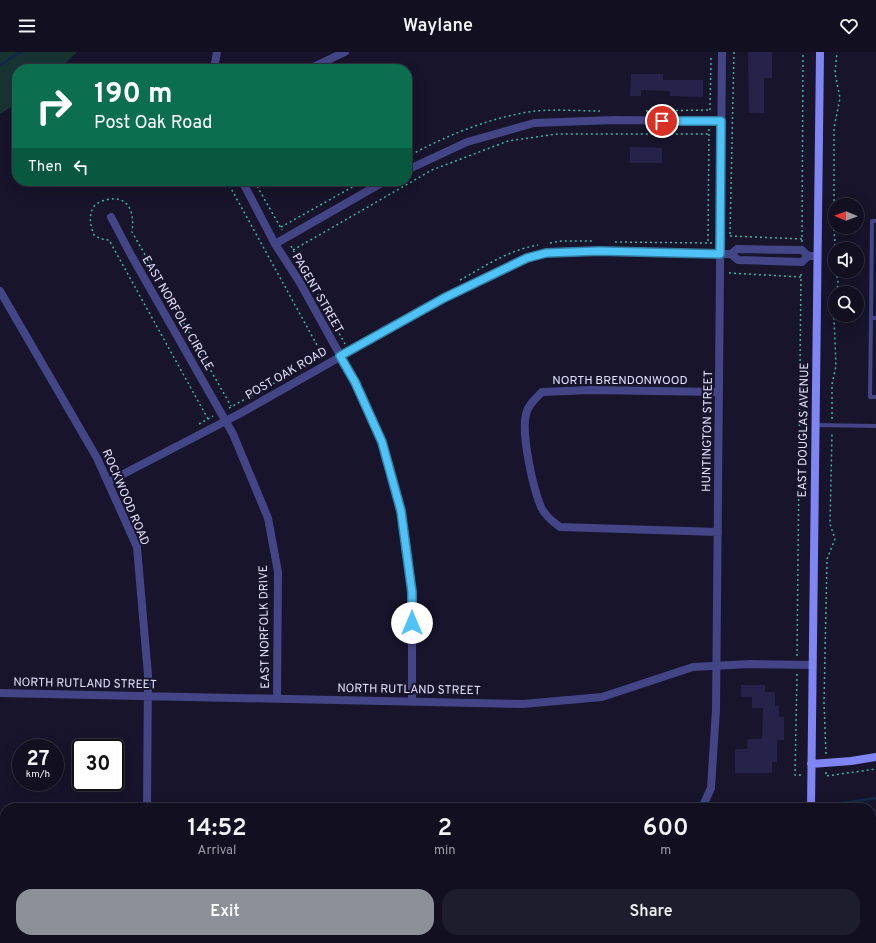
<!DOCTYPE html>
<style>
:root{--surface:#110f20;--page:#1e1d2d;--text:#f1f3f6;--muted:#9c9ca5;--line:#302f3e;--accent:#8c9099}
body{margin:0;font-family:Overpass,sans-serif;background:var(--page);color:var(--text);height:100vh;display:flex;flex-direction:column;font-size:15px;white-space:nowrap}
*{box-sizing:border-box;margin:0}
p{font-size:13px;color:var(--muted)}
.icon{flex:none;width:22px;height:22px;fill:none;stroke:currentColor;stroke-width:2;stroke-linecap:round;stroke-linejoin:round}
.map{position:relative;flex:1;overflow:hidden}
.sheet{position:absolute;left:0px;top:751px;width:876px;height:140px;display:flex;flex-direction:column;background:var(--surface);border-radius:16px 16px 0 0;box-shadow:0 4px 16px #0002,0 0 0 1px var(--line)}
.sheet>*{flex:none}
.hud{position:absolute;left:12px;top:12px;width:400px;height:122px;border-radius:16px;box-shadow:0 4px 16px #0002,0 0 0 1px var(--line);background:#0b6e4f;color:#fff;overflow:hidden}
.needle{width:26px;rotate:271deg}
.tools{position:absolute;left:828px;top:146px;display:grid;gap:8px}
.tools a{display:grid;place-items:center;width:36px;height:36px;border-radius:50%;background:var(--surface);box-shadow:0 4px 16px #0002,0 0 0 1px var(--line);font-size:20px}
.speed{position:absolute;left:12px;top:687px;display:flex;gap:8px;font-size:20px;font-weight:700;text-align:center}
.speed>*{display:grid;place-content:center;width:52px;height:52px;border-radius:50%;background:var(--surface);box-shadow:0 4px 16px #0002,0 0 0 1px var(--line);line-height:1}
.speed small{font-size:10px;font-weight:400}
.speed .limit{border:2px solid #111;border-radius:6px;background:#fff;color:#111}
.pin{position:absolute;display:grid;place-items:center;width:34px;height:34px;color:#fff;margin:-17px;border:2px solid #fff;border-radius:50%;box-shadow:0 1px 4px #0007}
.me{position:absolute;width:44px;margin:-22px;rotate:0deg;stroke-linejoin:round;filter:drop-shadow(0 0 3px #0008)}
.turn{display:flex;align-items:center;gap:14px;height:84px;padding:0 16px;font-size:18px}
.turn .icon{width:52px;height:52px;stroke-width:2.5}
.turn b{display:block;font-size:28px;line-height:34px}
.then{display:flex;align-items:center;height:38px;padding:0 16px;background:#0003;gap:8px;font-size:15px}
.eta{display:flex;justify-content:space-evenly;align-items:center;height:68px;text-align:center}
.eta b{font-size:24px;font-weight:600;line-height:28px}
.cta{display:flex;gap:8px;margin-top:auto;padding:8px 16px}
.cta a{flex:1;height:46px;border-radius:16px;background:var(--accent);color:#fff;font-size:16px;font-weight:600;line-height:46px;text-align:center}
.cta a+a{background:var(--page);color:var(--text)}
header{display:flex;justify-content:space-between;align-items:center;height:52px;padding:0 16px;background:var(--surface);font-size:18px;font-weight:600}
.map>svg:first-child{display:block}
.green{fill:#183432}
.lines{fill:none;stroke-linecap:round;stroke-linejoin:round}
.stream{stroke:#112847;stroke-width:3}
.building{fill:#27224a}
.path{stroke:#3db4a6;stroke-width:1.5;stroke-dasharray:2 3;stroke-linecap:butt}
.lane{stroke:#434586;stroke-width:4}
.street{stroke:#434586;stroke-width:8}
.secondary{stroke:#8085f4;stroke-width:8}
.route-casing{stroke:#337fa1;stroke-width:10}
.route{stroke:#4fc3f7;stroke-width:7}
.labels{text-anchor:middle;stroke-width:4;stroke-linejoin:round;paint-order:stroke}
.street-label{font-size:12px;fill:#e2e1fc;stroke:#17142b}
</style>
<header><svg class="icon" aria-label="menu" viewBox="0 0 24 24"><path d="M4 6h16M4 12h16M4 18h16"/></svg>Waylane<svg class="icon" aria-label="heart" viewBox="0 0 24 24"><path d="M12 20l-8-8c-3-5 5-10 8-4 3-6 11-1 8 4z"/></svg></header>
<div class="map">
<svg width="876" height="891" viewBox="0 0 876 891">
<rect width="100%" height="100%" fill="#17142b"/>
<path class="green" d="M0 0H77L59 17H17V51L0 62Z"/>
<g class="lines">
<path class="stream" d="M0 13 21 0
M826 754 876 746
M755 756 766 753H799
M695 891 697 886"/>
</g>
<path class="building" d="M748 0H772V26H764V61H749Z
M631 22H663V28H703V45L670 44V39L641 38V44H630Z
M630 95 662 96V111H630Z
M741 633H765V640H775V654H779V665H784V688H777V710H772V721H735V697H747L748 687H762L763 656H752V645H741Z"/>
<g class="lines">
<path class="path" d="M710 58 711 5
M646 59 710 58
M407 105C445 84 493 64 536 59 557 57 579 59 600 59
M227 129 323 304
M257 134 282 178
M281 175 363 129
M730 182 734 0
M730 184 802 187
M708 189 709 77
M615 190 712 191
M802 190 803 0
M550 191 561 189H594
M291 194 345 292
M293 198 432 118 508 89 557 82H709
M835 209C834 199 836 191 834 180V76L840 46 835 21 837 0
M836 219 838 230 837 241
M729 221 801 225
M460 228C485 214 509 198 538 193
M229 356 285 325
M208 367 109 188 101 187 94 183C91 175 88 165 93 156 95 152 101 149 106 148 129 142 135 161 132 180L231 354
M832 367V332L836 314 834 266 835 257
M199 372 213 364
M797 604 801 220
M797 622 795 723H802
M826 702 824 651 827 507 835 487 830 472 832 381
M826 720V724L876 717
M0 763H5
M0 789H5"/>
<path class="lane" d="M871 266 872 169H876
M876 266H871L870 345H876
M815 373 876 374
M871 785 876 783
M871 853H876"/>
<path class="street" d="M214 17 217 0
M309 17 345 0
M407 118 467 90 534 71 614 68 721 69
M242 129 275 192 299 229 355 330 382 390 401 459 412 540V649
M111 165 131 203 233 382 268 466 278 520 277 646
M275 192 385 129
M731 202 738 208 802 210 808 204H812
M0 239 97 406 137 495 148 623 147 756
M108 430 241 361 444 246 527 206 546 201 599 199 731 202 737 197 802 198 808 204
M718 480 560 475C553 470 545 464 541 455 533 436 521 382 526 362 528 353 536 346 542 340L590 338 719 340
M0 641 523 652 602 645 693 615 750 612 812 613
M702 756 711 736 716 658 722 0
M0 773H5
M144 891V886
M313 891 314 886"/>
<path class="secondary" d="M811 712 851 709 876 705
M811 756 820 0
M819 886 820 891
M800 891 802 886"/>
</g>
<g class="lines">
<g class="route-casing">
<path id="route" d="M412 571V540L401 459 382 390 355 330 340 304 444 246 527 206 546 201 599 199 720 202 721 69H662"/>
</g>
<use href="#route" class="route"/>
</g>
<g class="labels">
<g class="street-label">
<text transform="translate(318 241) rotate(60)" y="4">PAGENT STREET</text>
<text transform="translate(178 261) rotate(60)" y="4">EAST NORFOLK CIRCLE</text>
<text transform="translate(286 321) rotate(-30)" y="4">POST OAK ROAD</text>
<text x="620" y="332">NORTH BRENDONWOOD</text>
<text transform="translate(803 378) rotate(-89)" y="4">EAST DOUGLAS AVENUE</text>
<text transform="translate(707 379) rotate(-89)" y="4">HUNTINGTON STREET</text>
<text transform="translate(126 445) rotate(67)" y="4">ROCKWOOD ROAD</text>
<text transform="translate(264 575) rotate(-91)" y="4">EAST NORFOLK DRIVE</text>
<text transform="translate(85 631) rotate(1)" y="4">NORTH RUTLAND STREET</text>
<text transform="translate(409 637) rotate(1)" y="4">NORTH RUTLAND STREET</text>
</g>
</g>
</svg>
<div class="tools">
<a><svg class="needle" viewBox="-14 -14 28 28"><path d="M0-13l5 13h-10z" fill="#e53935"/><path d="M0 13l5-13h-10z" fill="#9c9ca5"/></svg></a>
<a><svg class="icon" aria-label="sound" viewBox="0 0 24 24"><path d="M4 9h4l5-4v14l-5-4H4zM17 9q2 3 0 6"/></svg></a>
<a><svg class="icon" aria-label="search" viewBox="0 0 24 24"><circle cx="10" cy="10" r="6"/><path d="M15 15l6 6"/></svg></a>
</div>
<div class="speed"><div>27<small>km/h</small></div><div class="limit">30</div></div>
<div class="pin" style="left:662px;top:69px;background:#d93025"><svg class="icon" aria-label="arrive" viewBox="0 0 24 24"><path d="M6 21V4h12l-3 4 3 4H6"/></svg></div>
<svg class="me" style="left:412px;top:571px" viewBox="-20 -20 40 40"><circle r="19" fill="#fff"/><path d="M0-13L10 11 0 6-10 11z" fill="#4fc3f7"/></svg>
<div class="hud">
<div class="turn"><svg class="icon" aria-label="right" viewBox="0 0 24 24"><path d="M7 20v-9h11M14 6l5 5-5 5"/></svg><div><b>190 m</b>Post Oak Road</div></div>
<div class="then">Then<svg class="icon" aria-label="left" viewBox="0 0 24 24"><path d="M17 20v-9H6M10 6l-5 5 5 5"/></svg></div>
</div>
<section class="sheet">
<div class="eta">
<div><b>14:52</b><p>Arrival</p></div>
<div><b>2</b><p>min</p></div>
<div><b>600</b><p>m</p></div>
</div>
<div class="cta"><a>Exit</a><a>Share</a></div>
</section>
</div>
